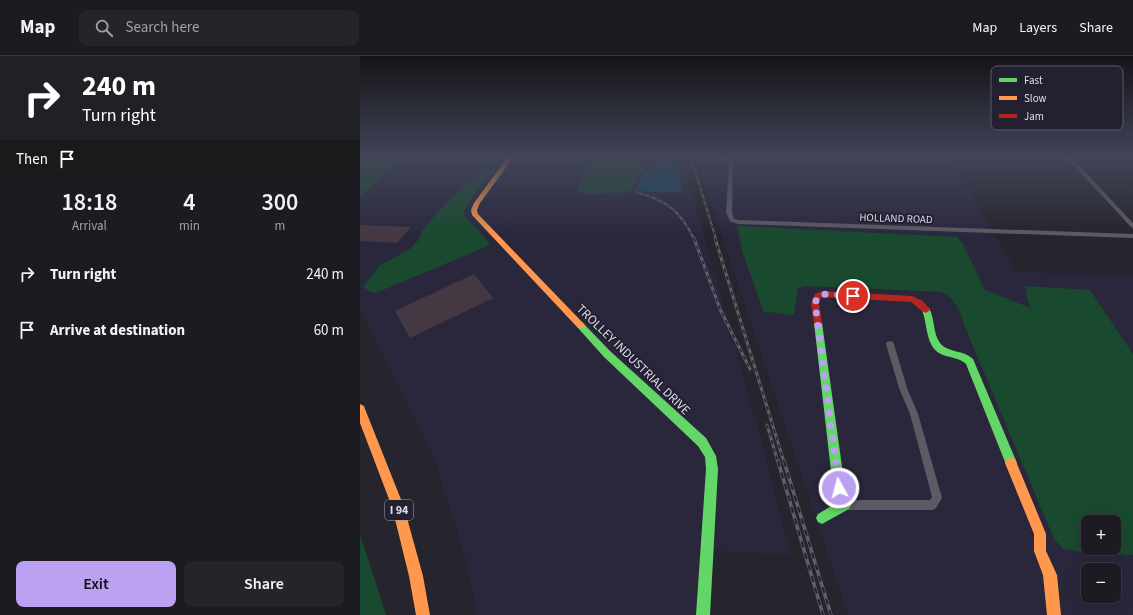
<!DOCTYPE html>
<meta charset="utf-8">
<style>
:root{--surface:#1c1b22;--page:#25242a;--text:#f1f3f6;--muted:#a0a1a5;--line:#3a3940;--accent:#bca0f2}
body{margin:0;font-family:"Source Sans 3",sans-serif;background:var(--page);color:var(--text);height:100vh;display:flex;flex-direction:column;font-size:15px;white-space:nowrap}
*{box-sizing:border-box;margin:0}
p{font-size:13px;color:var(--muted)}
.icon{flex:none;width:22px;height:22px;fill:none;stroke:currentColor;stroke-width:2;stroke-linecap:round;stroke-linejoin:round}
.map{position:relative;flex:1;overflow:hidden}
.sheet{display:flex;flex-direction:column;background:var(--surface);width:360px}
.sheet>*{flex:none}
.top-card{background:#202124;color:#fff;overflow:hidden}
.fabs{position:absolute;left:721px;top:459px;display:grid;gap:8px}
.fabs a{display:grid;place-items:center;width:40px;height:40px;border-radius:8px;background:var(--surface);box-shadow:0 4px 16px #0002,0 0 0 1px var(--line);font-size:20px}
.pin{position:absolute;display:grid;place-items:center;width:34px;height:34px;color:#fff;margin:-17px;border:2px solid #fff;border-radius:50%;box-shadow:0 1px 4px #0007}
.me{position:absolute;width:44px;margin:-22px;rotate:353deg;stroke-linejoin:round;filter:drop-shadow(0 0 3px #0008)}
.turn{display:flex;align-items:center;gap:14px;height:84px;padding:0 16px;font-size:18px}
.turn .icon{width:52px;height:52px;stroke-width:2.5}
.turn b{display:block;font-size:28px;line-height:34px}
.then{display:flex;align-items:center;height:38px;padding:0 16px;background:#0003;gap:8px;font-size:15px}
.eta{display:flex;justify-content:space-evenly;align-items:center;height:68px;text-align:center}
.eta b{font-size:24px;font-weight:600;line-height:28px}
.action{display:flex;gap:8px;margin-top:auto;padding:8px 16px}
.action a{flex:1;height:46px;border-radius:8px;background:var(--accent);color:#111;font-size:16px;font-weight:600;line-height:46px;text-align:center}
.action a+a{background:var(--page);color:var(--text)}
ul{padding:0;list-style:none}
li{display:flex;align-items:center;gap:12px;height:56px;padding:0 16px}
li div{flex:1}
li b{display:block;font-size:15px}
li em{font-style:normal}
header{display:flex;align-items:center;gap:24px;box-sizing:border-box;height:56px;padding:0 20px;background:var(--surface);border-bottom:1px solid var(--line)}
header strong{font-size:19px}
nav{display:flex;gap:22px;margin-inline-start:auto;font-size:14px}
.search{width:280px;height:36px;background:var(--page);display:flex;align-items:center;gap:10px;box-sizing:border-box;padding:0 14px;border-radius:8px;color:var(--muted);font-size:15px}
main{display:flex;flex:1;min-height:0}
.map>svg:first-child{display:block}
.built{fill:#2a273d;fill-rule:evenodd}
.green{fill:#19492e;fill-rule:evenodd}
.water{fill:#184965}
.building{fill:#443942}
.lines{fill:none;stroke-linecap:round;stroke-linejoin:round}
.street{fill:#5c5b63;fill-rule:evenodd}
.fast{fill:#63d668;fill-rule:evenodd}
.slow{fill:#ff974d;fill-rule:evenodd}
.jam{fill:#b3261e;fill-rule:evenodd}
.rail-far2-casing{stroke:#605f65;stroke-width:2}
.rail-far1-casing{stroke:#605f65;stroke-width:3}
.rail-casing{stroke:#605f65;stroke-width:3.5}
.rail-far2{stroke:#232031;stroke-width:1;stroke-dasharray:3.5;stroke-linecap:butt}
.rail-far1{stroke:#232031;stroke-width:1.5;stroke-dasharray:4;stroke-linecap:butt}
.rail{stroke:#232031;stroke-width:2;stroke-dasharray:6;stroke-linecap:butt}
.route{stroke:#bca0f2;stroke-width:7;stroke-dasharray:0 12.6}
.labels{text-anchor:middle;stroke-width:4;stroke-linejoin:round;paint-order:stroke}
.far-street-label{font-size:11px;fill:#dcdbe7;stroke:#232031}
.shield{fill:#232031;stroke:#a4a3b0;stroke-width:1}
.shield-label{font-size:12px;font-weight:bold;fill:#dcdbe7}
.street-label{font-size:13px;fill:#dcdbe7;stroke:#232031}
.key{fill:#232031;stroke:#5a5868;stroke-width:1}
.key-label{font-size:11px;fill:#dcdbe7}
</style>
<header>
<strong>Map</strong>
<div class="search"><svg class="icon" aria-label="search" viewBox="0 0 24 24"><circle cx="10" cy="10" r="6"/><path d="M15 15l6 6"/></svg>Search here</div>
<nav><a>Map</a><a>Layers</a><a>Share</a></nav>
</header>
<main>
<section class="sheet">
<div class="top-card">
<div class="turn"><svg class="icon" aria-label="right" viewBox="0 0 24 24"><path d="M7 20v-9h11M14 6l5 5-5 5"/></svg><div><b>240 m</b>Turn right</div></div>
<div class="then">Then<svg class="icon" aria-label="arrive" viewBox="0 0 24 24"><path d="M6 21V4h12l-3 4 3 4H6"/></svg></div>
</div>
<div class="eta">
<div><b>18:18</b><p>Arrival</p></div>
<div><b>4</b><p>min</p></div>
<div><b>300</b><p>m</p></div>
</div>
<ul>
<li><svg class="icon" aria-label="right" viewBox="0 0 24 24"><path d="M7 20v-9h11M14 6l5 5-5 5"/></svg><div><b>Turn right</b></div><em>240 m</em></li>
<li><svg class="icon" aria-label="arrive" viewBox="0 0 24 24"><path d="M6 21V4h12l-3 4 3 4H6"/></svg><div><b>Arrive at destination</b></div><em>60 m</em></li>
</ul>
<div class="action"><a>Exit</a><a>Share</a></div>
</section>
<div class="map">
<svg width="773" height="559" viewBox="0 0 773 559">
<rect width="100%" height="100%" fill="#26242d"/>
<path class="built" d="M0 102H322L400 380 431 499 341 494 336 559H117L106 504 72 395 0 251Z
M336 102H589L657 216 773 220V559H488ZM728 466H754V492H728ZM728 514H754V540H728Z"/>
<path class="green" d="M0 102H46L41 104 0 141Z
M238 103 280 106 289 110 277 122 271 135 268 137 223 138 218 136 217 133 232 104Z
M125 114H129L132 117 110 144 103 159 122 178 130 189 16 237 11 236 3 231 19 210 50 193 59 183 62 175 83 150 104 129Z
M379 170 597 181 603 188 625 234 671 252 668 246 665 230 730 234 773 298V499L725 497 703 493 694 483 607 276C601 259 598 244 581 236L445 230 438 232 434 258 428 259 403 255 382 194 377 171ZM728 466H754V492H728Z
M0 480 4 490 26 559H0Z"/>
<path class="water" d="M302 105H310L315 107 319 115 322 135 313 137 276 135C277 124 291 108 302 105Z"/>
<path class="building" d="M0 169 51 171 37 187 0 185Z
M114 218 133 242 50 282 35 255Z"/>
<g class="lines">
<path class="street" d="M354 102H369L373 108 372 156 374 163 379 164 773 178V182L378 168 370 165 366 156 369 108 366 104Z
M707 102H712L773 167V172L771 171Z
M530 285 533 286 534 288 547 332 558 358 582 442 576 452 573 454H485L482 452 480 449 482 446 485 444H570L572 441 550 358 539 332 526 288 527 286Z"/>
<path class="fast" d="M566 251 569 252C575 263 573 278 580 287 588 297 604 294 613 303L657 407 655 411 651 412 647 411 606 308C600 302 591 302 583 299 565 292 568 269 562 254Z
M458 264 462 267 485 432 491 449 489 453 462 468 458 466 456 462 458 458 478 446 473 432 454 267Z
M221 267 224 268 250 295 346 382 356 400 358 413 350 559H336L346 413 345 401 338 390 244 301 218 272 217 270 218 268Z"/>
<path class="slow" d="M147 102H153L120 147 117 154 118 158 224 268 225 270 224 272H218L112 159 111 154 114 147Z
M0 348 4 350 5 353 44 451 63 520 70 559H56L49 520 32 451 0 367Z
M651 402 655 403 686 478V495L697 519 701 559H687L683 519 674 495V478L645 407 647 403Z"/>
<path class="jam" d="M463 235 552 240 563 245 570 254 566 257C560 255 556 249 551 246L464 241 461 242 459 247 462 267 458 270 454 267 451 247 455 238Z"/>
<g class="rail-far2-casing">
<path id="rail-far2" d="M331 102 356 183
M275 136C305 143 321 155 334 183"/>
</g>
<g class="rail-far1-casing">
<path id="rail-far1" d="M334 182 360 253 390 313
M355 182 424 406
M407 369 418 406"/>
</g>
<g class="rail-casing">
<path id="rail" d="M418 405 463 559
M424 405 471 559"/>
</g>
<use href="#rail-far2" class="rail-far2"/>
<use href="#rail-far1" class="rail-far1"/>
<use href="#rail" class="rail"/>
</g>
<linearGradient id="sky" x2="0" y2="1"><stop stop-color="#151419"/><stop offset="0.56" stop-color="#414557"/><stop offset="1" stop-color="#414557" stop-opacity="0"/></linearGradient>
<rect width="773" height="181" fill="url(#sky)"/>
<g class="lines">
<path class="route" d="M479 432 455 247 458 240 463 238 493 240"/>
</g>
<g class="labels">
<g class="far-street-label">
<text transform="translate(536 162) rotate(2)" y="4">HOLLAND ROAD</text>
</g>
<rect class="shield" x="25" y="444" width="28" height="20" rx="3"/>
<g class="shield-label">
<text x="39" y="458">I 94</text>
</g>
<g class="street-label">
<text transform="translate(274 303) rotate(44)" y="5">TROLLEY INDUSTRIAL DRIVE</text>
</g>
</g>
<rect x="631" y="10" width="132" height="64" rx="6" class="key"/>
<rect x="639" y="22" width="18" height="4" fill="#63d668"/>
<rect x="639" y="40" width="18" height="4" fill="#ff974d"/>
<rect x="639" y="58" width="18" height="4" fill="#b3261e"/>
<g class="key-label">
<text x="664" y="28">Fast</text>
<text x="664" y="46">Slow</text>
<text x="664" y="64">Jam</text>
</g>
</svg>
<div class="fabs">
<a>+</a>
<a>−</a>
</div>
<div class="pin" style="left:493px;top:240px;background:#d93025"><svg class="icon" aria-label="arrive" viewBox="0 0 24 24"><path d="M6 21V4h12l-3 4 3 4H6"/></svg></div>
<svg class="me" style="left:479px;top:432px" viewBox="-20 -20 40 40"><circle r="17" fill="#bca0f2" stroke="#fff" stroke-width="3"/><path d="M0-11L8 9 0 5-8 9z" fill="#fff"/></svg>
</div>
</main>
